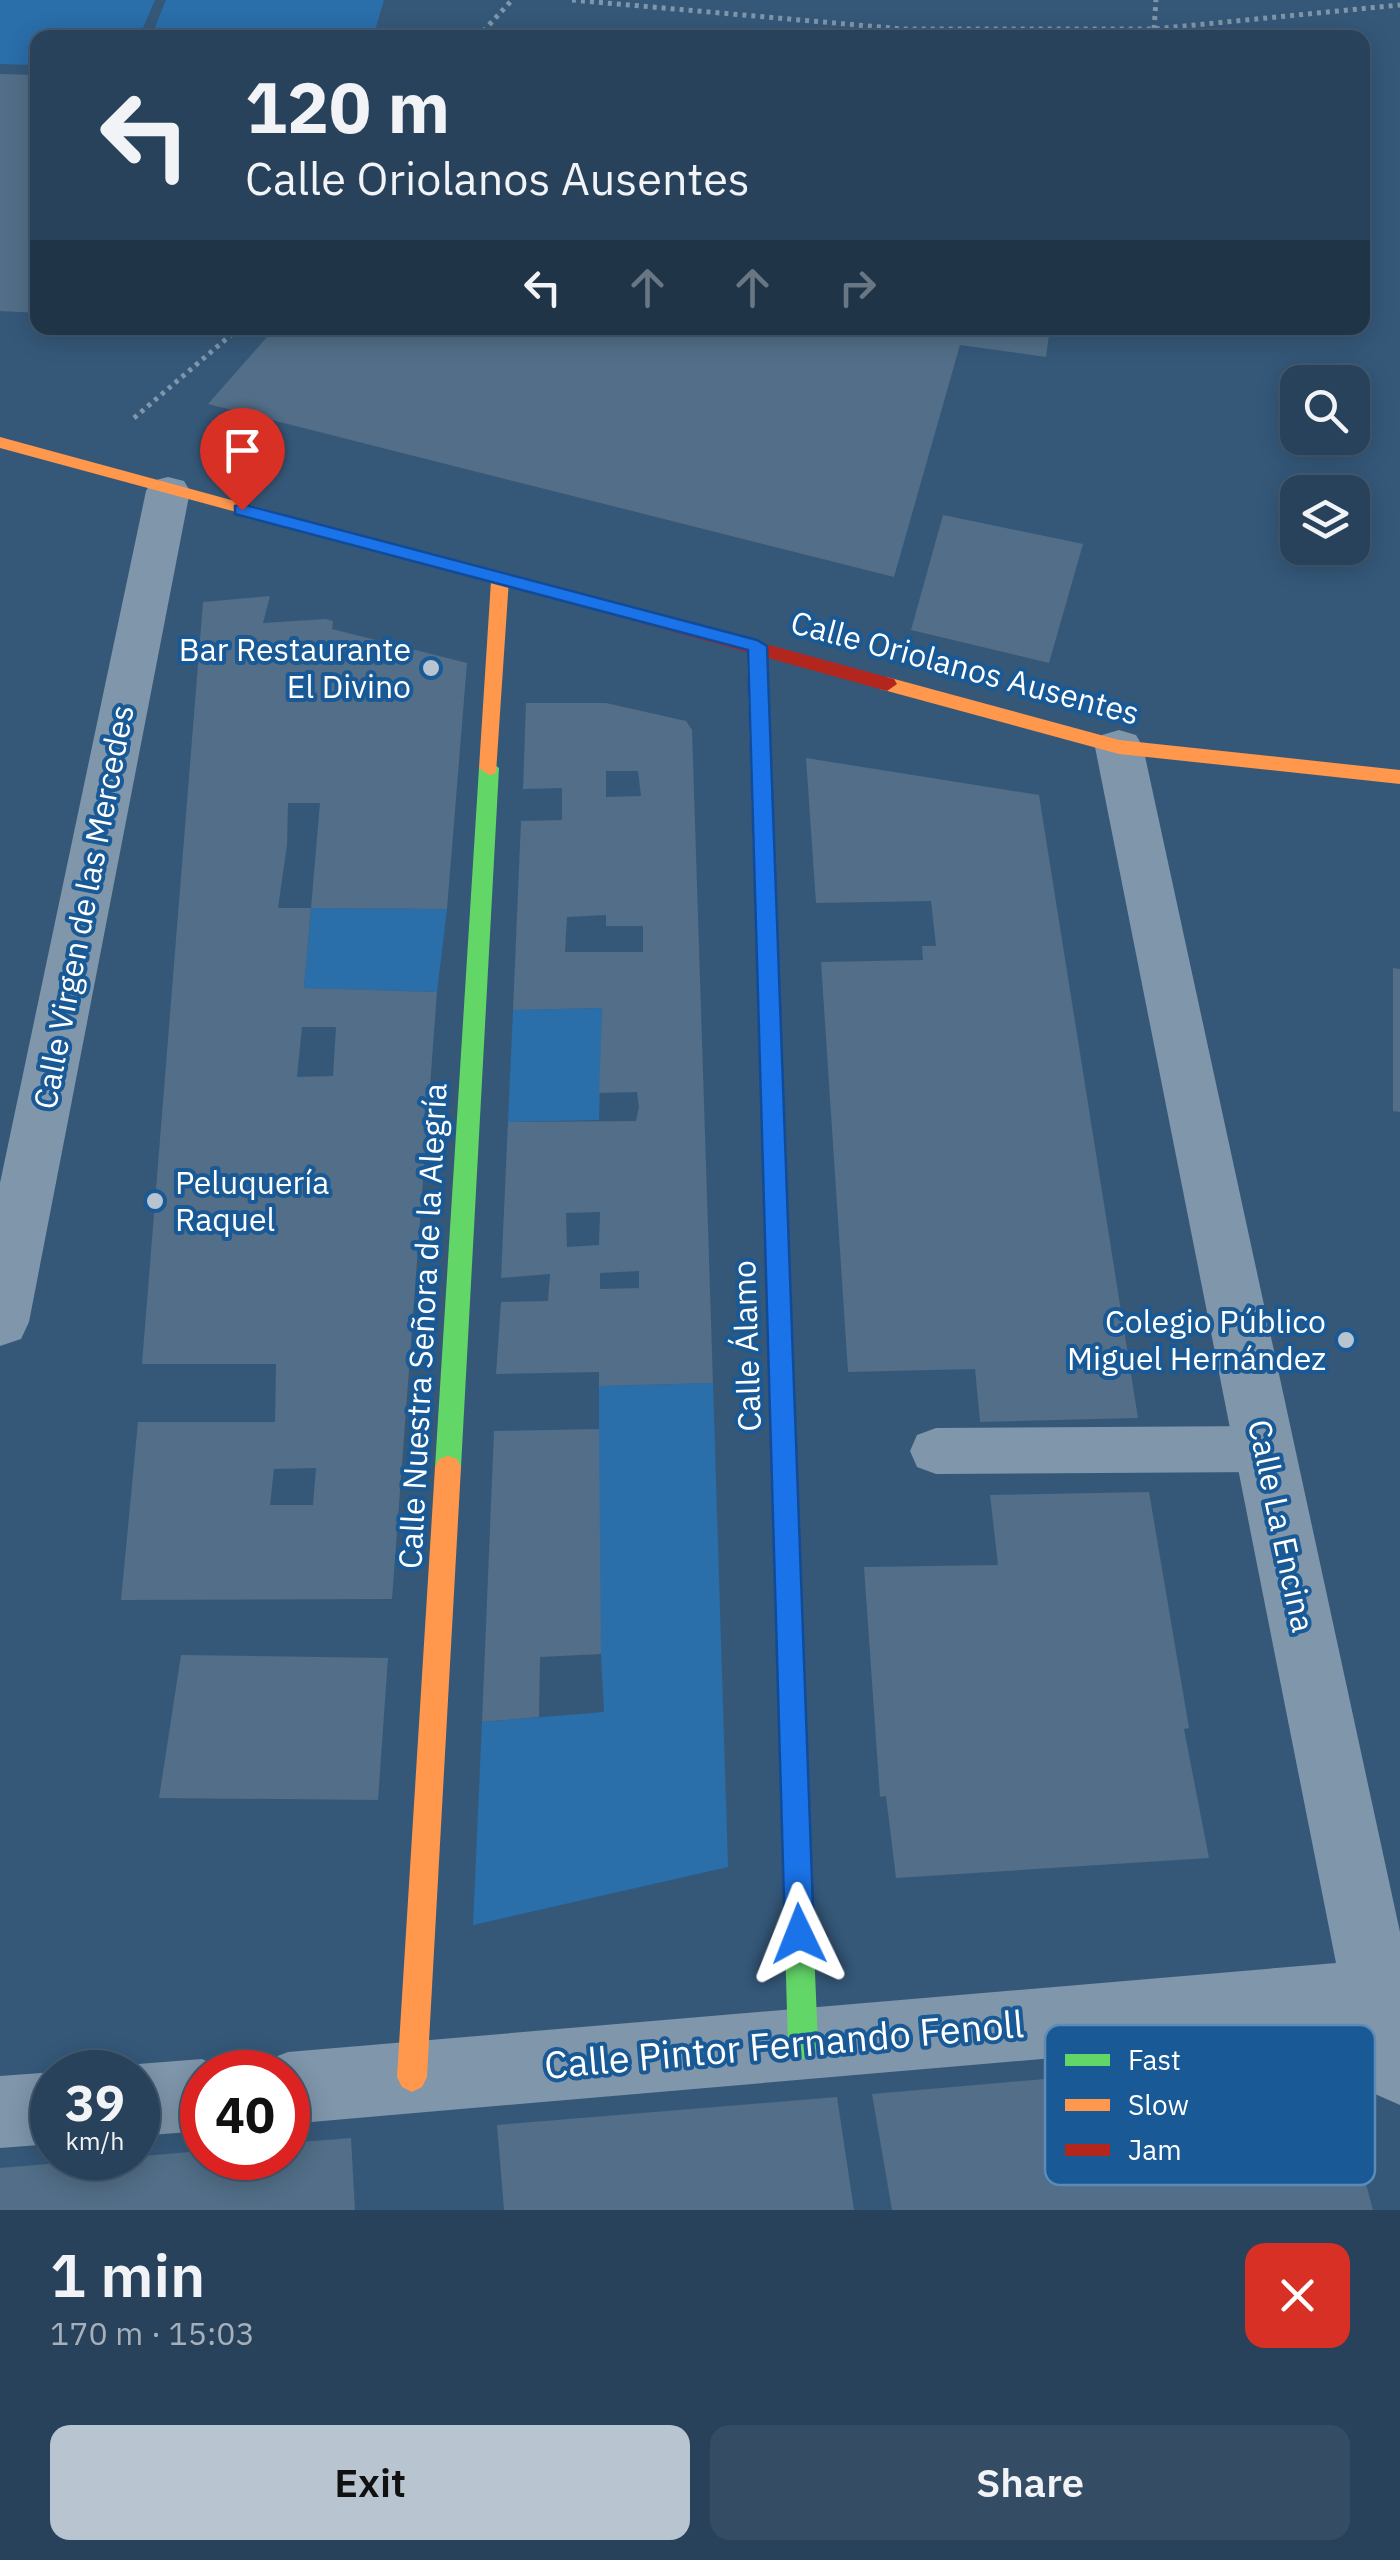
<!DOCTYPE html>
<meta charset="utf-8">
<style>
:root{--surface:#28425b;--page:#344d64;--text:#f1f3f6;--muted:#a5b0bb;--line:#445b71;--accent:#b8c5d0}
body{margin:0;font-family:"IBM Plex Sans",sans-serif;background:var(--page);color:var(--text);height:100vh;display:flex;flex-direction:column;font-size:38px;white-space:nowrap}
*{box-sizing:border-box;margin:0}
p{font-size:32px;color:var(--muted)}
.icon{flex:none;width:55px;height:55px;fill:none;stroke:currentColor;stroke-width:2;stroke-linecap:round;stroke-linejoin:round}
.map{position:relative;height:2210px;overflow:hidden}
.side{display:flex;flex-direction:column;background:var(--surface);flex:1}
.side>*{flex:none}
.banner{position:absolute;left:30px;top:30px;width:1340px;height:305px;border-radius:20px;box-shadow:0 5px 25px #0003,0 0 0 2px var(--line);background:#28425b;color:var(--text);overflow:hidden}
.buttons{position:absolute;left:1280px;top:365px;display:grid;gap:20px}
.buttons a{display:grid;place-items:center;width:90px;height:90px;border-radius:20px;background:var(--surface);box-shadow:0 5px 25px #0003,0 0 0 2px var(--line);font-size:50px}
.speed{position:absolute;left:30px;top:2050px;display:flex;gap:20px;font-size:50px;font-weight:700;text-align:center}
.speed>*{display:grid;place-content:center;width:130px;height:130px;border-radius:50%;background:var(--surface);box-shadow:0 5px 25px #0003,0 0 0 2px var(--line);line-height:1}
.speed small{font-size:25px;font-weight:400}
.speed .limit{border:15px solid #d22;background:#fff;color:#111}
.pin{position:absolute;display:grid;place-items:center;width:85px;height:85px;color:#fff;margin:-102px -42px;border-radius:50% 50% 50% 0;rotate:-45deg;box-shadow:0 0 10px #0007}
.pin .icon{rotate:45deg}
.me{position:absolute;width:110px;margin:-55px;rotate:358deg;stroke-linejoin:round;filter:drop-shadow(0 0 8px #0008)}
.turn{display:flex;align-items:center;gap:35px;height:210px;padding:0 50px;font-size:45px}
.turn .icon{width:130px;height:130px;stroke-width:2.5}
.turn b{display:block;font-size:70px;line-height:85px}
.lanes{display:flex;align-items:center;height:95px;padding:0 50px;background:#0003;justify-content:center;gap:50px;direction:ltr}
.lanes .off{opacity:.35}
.round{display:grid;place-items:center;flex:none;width:105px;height:105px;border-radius:20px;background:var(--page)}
.head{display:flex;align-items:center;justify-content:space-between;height:170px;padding:0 50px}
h1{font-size:60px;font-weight:600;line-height:75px}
.button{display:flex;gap:20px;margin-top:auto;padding:20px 50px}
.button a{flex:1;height:115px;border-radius:20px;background:var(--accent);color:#111;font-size:40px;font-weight:600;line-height:115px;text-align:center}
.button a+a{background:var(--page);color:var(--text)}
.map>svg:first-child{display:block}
.green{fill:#2a6eaa}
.building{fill:#526e88;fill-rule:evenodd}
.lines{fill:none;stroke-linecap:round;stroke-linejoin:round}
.path{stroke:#7f96ab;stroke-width:5;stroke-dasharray:4 5;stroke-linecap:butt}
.lane{fill:#7f96ab;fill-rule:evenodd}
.street{fill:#7f96ab;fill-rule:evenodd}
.fast{fill:#63d668;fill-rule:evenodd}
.slow{fill:#ff974d;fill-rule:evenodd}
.jam{fill:#b3261e;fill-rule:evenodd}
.route{fill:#1a73e8;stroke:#114b97;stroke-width:2.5}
.poi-dot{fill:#b8c5d0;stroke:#185996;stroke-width:4}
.labels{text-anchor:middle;stroke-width:8;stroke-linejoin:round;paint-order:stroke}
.poi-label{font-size:32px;fill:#fff;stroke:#185996;text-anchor:end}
.street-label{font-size:32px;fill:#fff;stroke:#185996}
.near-street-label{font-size:38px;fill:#fff;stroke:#185996}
.key{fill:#185996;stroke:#5d8bb6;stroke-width:2.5}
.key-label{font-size:28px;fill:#fff}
</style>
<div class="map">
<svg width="1400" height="2210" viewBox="0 0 1400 2210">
<rect width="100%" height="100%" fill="#355879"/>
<path class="green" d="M0 0H155L139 37 38 38 37 65 0 64Z
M166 0H384L373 37H151Z
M311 908 447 909 437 992 304 988Z
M602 1008 599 1120 508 1122 513 1010Z
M713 1383 728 1867 473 1925 482 1722 604 1712 599 1617V1386Z"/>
<path class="building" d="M0 74 38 75V313L0 311Z
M275 328H623L653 336 655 328H1050L1046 357 960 345 894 577 208 404Z
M943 515 1083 544 1049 663 911 630Z
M270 596 263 623 326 619 333 621 332 629 467 663 447 909 311 908 320 803H288L287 845 278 908H311L304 988 437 992 392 1599 121 1600 138 1422H275L276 1364H142L203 602ZM302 1027H336L333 1076 297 1077ZM316 1468 313 1505H270L274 1469Z
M526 703H606L686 721 692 730 713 1383 599 1386V1372L496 1374 501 1302 548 1301 550 1274 501 1278 508 1122 636 1121 639 1107 637 1092 599 1093 602 1008 513 1010 521 821 562 820V788L523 789ZM606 771H638L641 796 606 797ZM606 915V926H643V952H565L567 917ZM600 1212 599 1245 567 1247 566 1213ZM639 1271V1288L600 1289V1273Z
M806 758 1039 795 1138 1418 980 1422 975 1369 848 1372 821 962 923 960 922 946H936L931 901 816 903Z
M1393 968 1400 969V1112L1393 1111Z
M599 1429 601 1654 540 1657 539 1717 482 1722 494 1431Z
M1149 1492 1189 1728 1184 1729 1209 1858 896 1878 886 1796 880 1797 864 1567 998 1565 990 1495Z
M181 1655 388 1658 378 1800 159 1798Z
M1331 2054 1373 2210H892L872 2094Z
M837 2097 854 2210H504L497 2125Z
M351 2138 355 2210H0V2168L202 2151V2158H288V2143Z"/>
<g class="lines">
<path class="path" d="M572 0 903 29H1154L1400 5
M1154 29 1156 0
M477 38 512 0
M134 418 239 328"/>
<path class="lane" d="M1265 1426 1284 1433 1291 1449 1284 1465 1265 1472 936 1474 917 1467 910 1451 917 1435 936 1428Z"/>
<path class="street" d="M168 477 184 481 190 491 29 1322 21 1339 0 1346V1183L146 491 152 481Z
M1119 730 1136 735 1143 747 1400 1932V2105L1375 2094 1354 2032 288 2124V2072H258L262 2062 288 2052 1336 1963 1095 747 1102 735Z
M202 2059 229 2072H202V2131L138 2136V2072H117L138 2064Z
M54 2072 52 2144 0 2148V2076Z"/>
<path class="fast" d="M489 761 499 768 461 1467 457 1475 448 1478 439 1475 435 1467 479 768Z
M797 1863 807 1867 811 1877 818 2044 813 2054 803 2059 793 2054 788 2044 783 1877 787 1867Z"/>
<path class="slow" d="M0 437 507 575 509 579 496 773 489 775 479 768 491 581 0 448Z
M757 640 767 646 783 1116 780 1122H764L761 1116 747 646Z
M887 677 1119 740 1400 770V784L1119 754 880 689 877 684 880 679Z
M448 1456 457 1459 461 1467 427 2077 422 2087 412 2092 402 2087 397 2077 435 1467 439 1459Z
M784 1458 793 1461 797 1469 811 1877 807 1887 797 1891 787 1887 783 1877 771 1469 775 1461Z"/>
<path class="jam" d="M490 569 894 679 897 684 887 691 483 579 481 575Z
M772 1107 780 1110 783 1116 797 1469 793 1477 784 1480 775 1477 771 1469 761 1116 764 1110Z"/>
</g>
<path class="route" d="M242 504 757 640 767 646 814 1934 809 1944 799 1948 789 1944 785 1934 748 650 235 514V506Z"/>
<g class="poi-dot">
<circle cx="431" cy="668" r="10"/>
<circle cx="155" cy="1201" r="10"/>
<circle cx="1346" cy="1340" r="10"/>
</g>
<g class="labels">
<g class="poi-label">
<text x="411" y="661">Bar Restaurante<tspan x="411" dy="37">El Divino</tspan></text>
<text x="175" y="1194" text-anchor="start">Peluquería<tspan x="175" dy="37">Raquel</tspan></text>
<text x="1326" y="1333">Colegio Público<tspan x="1326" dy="37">Miguel Hernández</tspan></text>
</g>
<g class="street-label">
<text transform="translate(965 668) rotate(15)" y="11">Calle Oriolanos Ausentes</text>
<text transform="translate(84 907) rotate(-79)" y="11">Calle Virgen de las Mercedes</text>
<text transform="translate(423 1326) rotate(-87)" y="11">Calle Nuestra Señora de la Alegría</text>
<text transform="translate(747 1346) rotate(-92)" y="11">Calle Álamo</text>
<text transform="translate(1281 1526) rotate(78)" y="11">Calle La Encina</text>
</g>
<g class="near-street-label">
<text transform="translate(784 2045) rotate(-5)" y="13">Calle Pintor Fernando Fenoll</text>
</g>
</g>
<rect x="1045" y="2025" width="330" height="160" rx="15" class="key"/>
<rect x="1065" y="2054" width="45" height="12" fill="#63d668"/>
<rect x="1065" y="2099" width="45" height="12" fill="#ff974d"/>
<rect x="1065" y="2144" width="45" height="12" fill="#b3261e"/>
<g class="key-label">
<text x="1128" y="2070">Fast</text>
<text x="1128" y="2115">Slow</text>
<text x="1128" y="2160">Jam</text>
</g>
</svg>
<div class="buttons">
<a><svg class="icon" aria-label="search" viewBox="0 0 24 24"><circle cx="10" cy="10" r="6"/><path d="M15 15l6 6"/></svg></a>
<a><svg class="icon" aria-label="layers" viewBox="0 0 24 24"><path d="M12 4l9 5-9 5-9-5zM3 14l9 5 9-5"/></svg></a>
</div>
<div class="speed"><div>39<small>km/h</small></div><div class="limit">40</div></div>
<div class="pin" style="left:242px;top:510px;background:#d93025"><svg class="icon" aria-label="arrive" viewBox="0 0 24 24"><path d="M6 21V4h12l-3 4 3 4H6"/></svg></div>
<svg class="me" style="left:799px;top:1934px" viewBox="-20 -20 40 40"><path d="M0-17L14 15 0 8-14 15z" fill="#1a73e8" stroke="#fff" stroke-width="4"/></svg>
<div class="banner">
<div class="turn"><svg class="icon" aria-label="left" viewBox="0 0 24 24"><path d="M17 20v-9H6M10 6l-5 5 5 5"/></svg><div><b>120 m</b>Calle Oriolanos Ausentes</div></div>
<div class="lanes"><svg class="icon" aria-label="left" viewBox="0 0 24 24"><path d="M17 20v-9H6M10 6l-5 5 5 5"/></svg><svg class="icon off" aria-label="ahead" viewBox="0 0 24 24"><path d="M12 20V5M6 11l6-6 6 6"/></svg><svg class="icon off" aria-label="ahead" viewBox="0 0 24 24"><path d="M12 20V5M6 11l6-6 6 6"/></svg><svg class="icon off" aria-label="right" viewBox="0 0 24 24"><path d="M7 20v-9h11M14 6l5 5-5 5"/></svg></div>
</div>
</div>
<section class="side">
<div class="head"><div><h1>1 min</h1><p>170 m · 15:03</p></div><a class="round" style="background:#d93025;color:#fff"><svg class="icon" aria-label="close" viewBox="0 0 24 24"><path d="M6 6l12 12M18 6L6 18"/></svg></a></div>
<div class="button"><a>Exit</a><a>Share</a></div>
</section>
